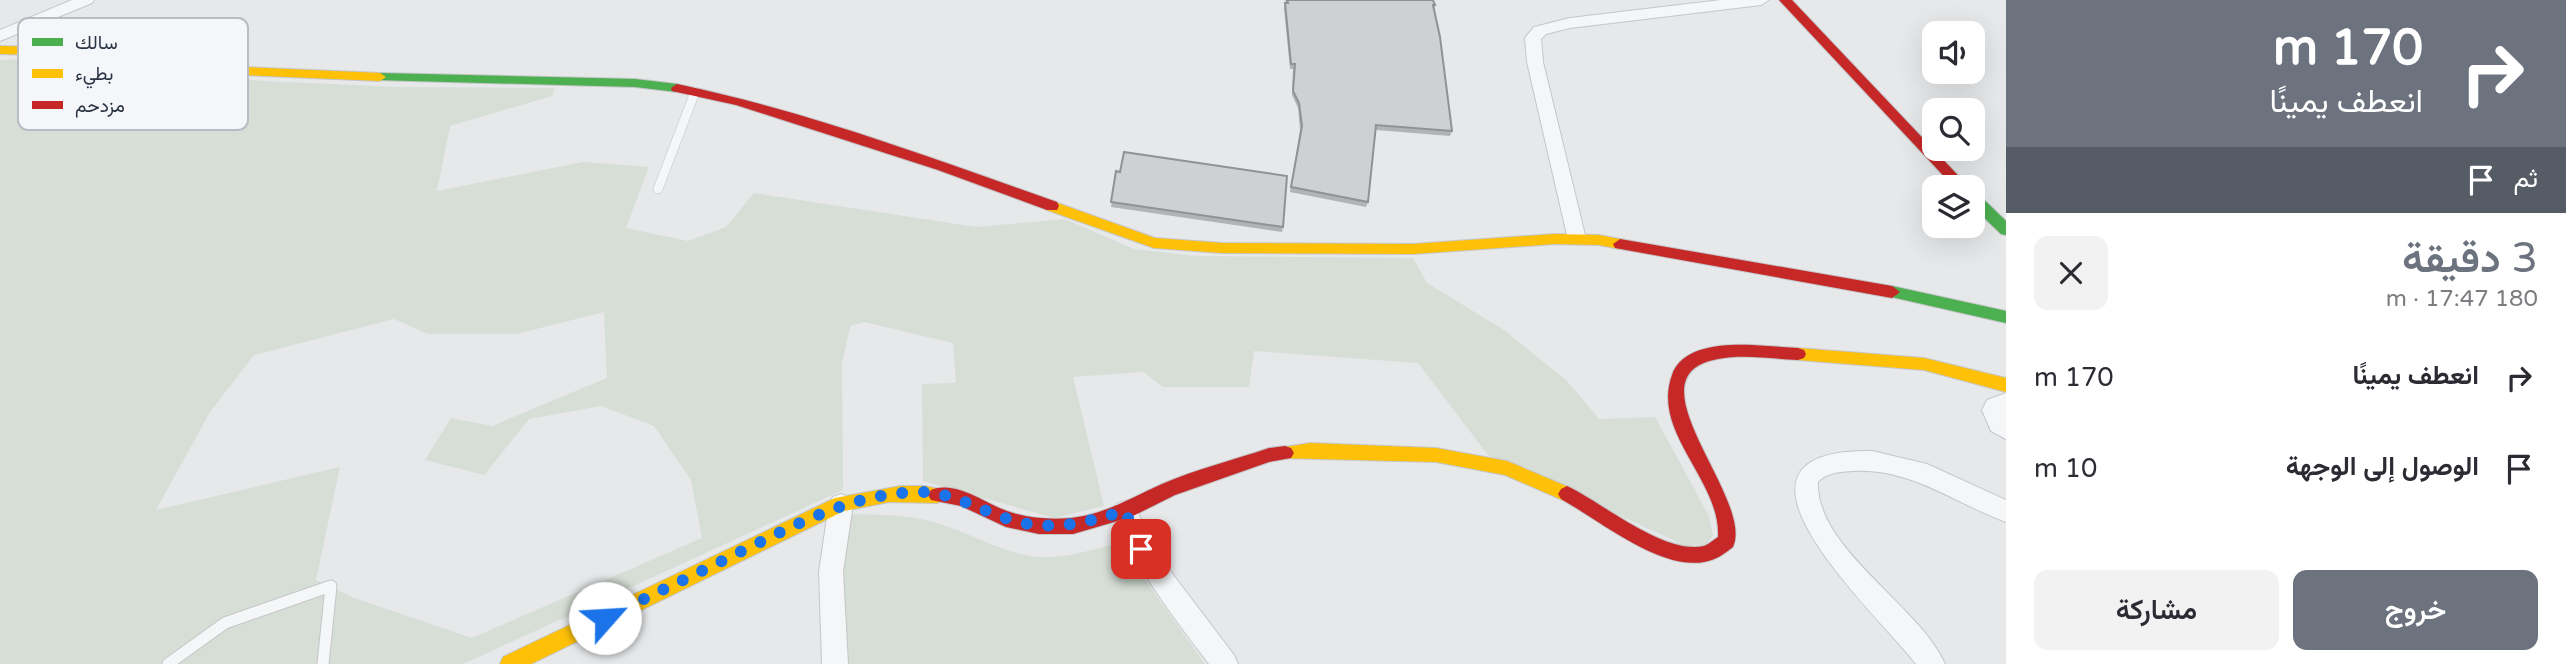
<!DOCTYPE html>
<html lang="ar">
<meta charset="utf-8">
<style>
:root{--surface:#fff;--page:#f2f2f3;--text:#2b2b33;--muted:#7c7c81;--accent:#6c737f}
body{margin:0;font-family:"Varela Round",Vazirmatn,sans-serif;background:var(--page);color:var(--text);direction:rtl;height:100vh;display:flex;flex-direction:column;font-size:26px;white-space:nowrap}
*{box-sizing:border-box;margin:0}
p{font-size:23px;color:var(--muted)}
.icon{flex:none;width:38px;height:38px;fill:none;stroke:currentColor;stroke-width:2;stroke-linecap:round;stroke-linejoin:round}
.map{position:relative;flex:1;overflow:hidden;direction:ltr}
.sheet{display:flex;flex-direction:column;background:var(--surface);width:560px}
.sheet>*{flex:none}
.guide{background:#6c737f;color:#fff;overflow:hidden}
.fabs{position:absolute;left:1922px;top:21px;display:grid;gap:14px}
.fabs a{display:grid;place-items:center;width:63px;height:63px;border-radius:14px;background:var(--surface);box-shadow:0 7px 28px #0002;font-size:35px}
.pin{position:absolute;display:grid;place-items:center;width:60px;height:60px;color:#fff;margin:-30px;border-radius:14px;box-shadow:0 4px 10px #0006}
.me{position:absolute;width:77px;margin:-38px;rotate:64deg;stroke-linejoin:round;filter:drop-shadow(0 0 5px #0008)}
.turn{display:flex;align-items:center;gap:24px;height:147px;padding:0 28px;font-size:32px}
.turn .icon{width:91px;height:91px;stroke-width:2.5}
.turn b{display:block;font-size:49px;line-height:60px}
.then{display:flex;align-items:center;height:66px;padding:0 28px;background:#0003;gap:14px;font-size:26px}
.round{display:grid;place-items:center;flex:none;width:74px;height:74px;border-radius:14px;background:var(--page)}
.overview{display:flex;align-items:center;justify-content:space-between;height:119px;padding:0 28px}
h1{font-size:42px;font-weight:600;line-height:52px;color:var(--accent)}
.button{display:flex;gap:14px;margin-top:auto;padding:14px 28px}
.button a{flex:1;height:80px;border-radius:14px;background:var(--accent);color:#fff;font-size:28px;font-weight:600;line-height:80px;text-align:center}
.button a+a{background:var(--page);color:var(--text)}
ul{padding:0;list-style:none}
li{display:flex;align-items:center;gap:21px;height:91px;padding:0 28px}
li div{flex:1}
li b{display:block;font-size:26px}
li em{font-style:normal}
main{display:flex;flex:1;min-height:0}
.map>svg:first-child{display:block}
.green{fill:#d6ded6;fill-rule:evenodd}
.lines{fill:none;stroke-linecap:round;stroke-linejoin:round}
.lane-far1-casing{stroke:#c4c6c8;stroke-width:10}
.lane-casing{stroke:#c4c6c8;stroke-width:13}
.street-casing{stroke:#c4c6c8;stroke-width:2}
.fast-casing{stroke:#c4c6c8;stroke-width:2}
.slow-casing{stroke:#c4c6c8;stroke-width:2}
.jam-casing{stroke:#c4c6c8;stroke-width:2}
.lane-far1{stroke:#f5f6f7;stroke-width:9}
.lane{stroke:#f5f6f7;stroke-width:11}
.street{fill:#f5f6f7;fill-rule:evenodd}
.fast{fill:#4caf50;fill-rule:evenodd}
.slow{fill:#ffc107;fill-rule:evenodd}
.jam{fill:#c62828;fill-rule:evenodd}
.wall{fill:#b1b3b5}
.building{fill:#ced0d3;stroke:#909294;stroke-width:2}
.route{stroke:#1a73e8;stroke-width:12;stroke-dasharray:0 21.6}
.key{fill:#f4f6f9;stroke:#b8bcc3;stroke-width:2}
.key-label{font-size:19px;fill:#2b3445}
</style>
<main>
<section class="sheet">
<div class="guide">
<div class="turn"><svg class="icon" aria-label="right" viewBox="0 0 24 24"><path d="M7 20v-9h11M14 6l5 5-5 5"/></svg><div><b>170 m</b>انعطف يمينًا</div></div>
<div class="then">ثم<svg class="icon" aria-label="arrive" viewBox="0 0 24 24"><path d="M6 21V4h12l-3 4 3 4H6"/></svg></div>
</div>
<div class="overview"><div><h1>3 دقيقة</h1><p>180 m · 17:47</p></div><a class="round"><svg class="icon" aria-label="close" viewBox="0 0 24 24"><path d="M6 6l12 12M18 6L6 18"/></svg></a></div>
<ul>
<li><svg class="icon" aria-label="right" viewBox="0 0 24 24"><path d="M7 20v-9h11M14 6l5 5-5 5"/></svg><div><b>انعطف يمينًا</b></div><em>170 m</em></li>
<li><svg class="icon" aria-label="arrive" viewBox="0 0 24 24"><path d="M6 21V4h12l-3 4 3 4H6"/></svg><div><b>الوصول إلى الوجهة</b></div><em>10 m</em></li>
</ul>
<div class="button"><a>خروج</a><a>مشاركة</a></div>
</section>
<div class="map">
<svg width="2006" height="664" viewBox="0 0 2006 664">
<rect width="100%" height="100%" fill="#e6e8ea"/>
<path class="green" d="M57 58 152 66 190 74 263 81 397 87 555 88 552 96 450 126 437 191 583 162 649 167 626 228 688 241 726 227 754 193 976 227 1065 219 1134 249 1196 256 1413 258 1427 283 1504 330 1567 381 1599 419 1655 417 1709 516 1713 536 1705 545 1686 546 1488 455 1418 363 1254 351 1249 387H1163L1143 372 1073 377 1104 506 1054 518 923 481 922 384 956 383 953 343 864 322 850 326 842 364 843 490 463 664H0V60ZM604 312 607 378 492 426 451 418 425 460 484 475 529 419 601 406 654 426 691 480 702 538 472 638 354 598 316 580 340 467 156 510 210 412 254 355 394 319 428 334H516Z
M847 514C881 515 911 514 943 525 974 535 1005 554 1039 557 1065 559 1094 549 1119 543L1205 664H844L838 567Z"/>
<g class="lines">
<g class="lane-far1-casing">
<path id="lane-far1" d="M658 189 695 92"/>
</g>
<g class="lane-casing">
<path id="lane" d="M168 664 225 623 331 586 323 664"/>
</g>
<g class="street-casing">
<path id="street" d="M72 0H94L92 3 0 41V30Z
M1721 0H1769L1761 5 1570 28 1546 34 1541 39 1543 62 1586 239 1583 244H1569L1527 62 1525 38 1534 27 1570 18Z
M2006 393V439L1991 431 1982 410 1987 400Z
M1872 451 1927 464 2006 500V522C1954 503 1912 468 1853 471 1840 472 1827 472 1818 482 1815 548 1921 607 1945 664H1916C1876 612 1694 448 1872 451Z
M841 494 849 497 853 504 843 572 848 664H822L819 572 829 504 833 497Z
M1125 501 1133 504 1165 564 1234 655 1238 664H1209C1172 615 1136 569 1113 511L1117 504Z"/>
</g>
<g class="fast-casing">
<path id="fast" d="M380 73 635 79 677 84 683 88 677 92 635 87 375 80 374 77Z
M1972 192 1977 193 2006 221V235L2001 234 1972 206Z
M1892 286 2006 311V323L1887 296 1884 292 1887 288Z"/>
</g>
<g class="slow-casing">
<path id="slow" d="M0 46 113 49 166 54 243 67 380 73 386 77 380 81 243 75 166 62 113 57 0 54Z
M1052 201 1155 238 1222 243 1413 244 1554 234 1599 235 1625 240 1627 244 1620 249 1599 245 1554 244 1413 254 1222 253 1154 248 1047 210 1045 206 1047 202Z
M1798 348 1924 358 2006 378V392L1924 370 1798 360 1792 358 1790 354 1792 350Z
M1310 443 1436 448 1507 461 1573 489 1576 494 1573 499 1567 502 1505 475 1436 462 1279 458 1276 453 1279 448Z
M901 486H925L943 490 946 495 943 500 937 503 889 502 844 511 531 664H500L503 657 835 498Z"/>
</g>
<g class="jam-casing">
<path id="jam" d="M1779 0H1792L1969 187H1954Z
M677 84C806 111 932 158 1057 202L1059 206 1057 210H1047L938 170 736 105 672 91 671 88Z
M1620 239 1892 286 1900 292 1892 298 1615 248 1613 244Z
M1752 345 1798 348 1804 350 1806 354 1804 358 1798 360C1772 359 1744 354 1718 359 1625 375 1755 498 1733 547 1724 554 1716 560 1704 562 1659 570 1599 520 1561 499L1558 494 1561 489 1567 486 1573 489C1606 506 1666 555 1704 546 1709 544 1713 540 1718 537 1721 480 1651 433 1672 375 1682 345 1726 344 1752 345Z
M1285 446 1291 448 1294 453 1291 458 1269 462 1175 495 1131 517 1073 534H1039L1006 527 961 506 931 500 928 495 931 490C956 480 984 503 1007 511 1026 518 1050 520 1071 518 1103 515 1133 497 1162 484 1196 469 1234 460 1269 448Z"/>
</g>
<use href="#lane-far1" class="lane-far1"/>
<use href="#lane" class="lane"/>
<use href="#street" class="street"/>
<use href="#fast" class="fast"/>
<use href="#slow" class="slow"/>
<use href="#jam" class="jam"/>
</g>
<path class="wall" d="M1285 0H1433L1435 5 1434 10 1452 131 1450 136 1376 130 1368 202 1366 207 1290 192 1300 130 1298 108 1292 95 1293 69H1290L1284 8 1286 3Z
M1116 171 1283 227 1282 232 1111 207Z"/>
<path class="building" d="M1287 0H1433L1435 5H1433L1440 37 1452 131 1376 125 1368 202 1291 187 1302 126 1299 103 1293 91 1295 64H1291L1285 3H1288Z
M1124 152 1287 176 1283 227 1111 202 1116 171 1120 172Z"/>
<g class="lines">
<path class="route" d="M605 618C652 595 698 573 744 550 801 522 855 493 919 492 951 492 976 508 1005 518 1048 533 1084 523 1125 511L1141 549"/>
</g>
<rect x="18" y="18" width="230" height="112" rx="10" class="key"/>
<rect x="32" y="38" width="31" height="8" fill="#4caf50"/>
<rect x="32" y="69" width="31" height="9" fill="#ffc107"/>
<rect x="32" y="101" width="31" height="8" fill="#c62828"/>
<g class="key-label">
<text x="75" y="49">سالك</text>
<text x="75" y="80">بطيء</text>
<text x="75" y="112">مزدحم</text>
</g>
</svg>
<div class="fabs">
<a><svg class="icon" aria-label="sound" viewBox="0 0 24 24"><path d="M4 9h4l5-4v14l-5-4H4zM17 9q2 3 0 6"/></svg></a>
<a><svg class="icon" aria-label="search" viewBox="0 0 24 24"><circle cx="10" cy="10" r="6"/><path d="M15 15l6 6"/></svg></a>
<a><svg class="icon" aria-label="layers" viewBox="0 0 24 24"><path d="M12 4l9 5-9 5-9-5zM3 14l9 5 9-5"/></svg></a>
</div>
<div class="pin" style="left:1141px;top:549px;background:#d93025"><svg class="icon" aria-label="arrive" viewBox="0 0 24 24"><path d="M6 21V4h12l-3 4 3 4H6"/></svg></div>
<svg class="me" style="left:605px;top:618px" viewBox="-20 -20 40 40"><circle r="19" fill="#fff"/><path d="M0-13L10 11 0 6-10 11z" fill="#1a73e8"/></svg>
</div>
</main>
